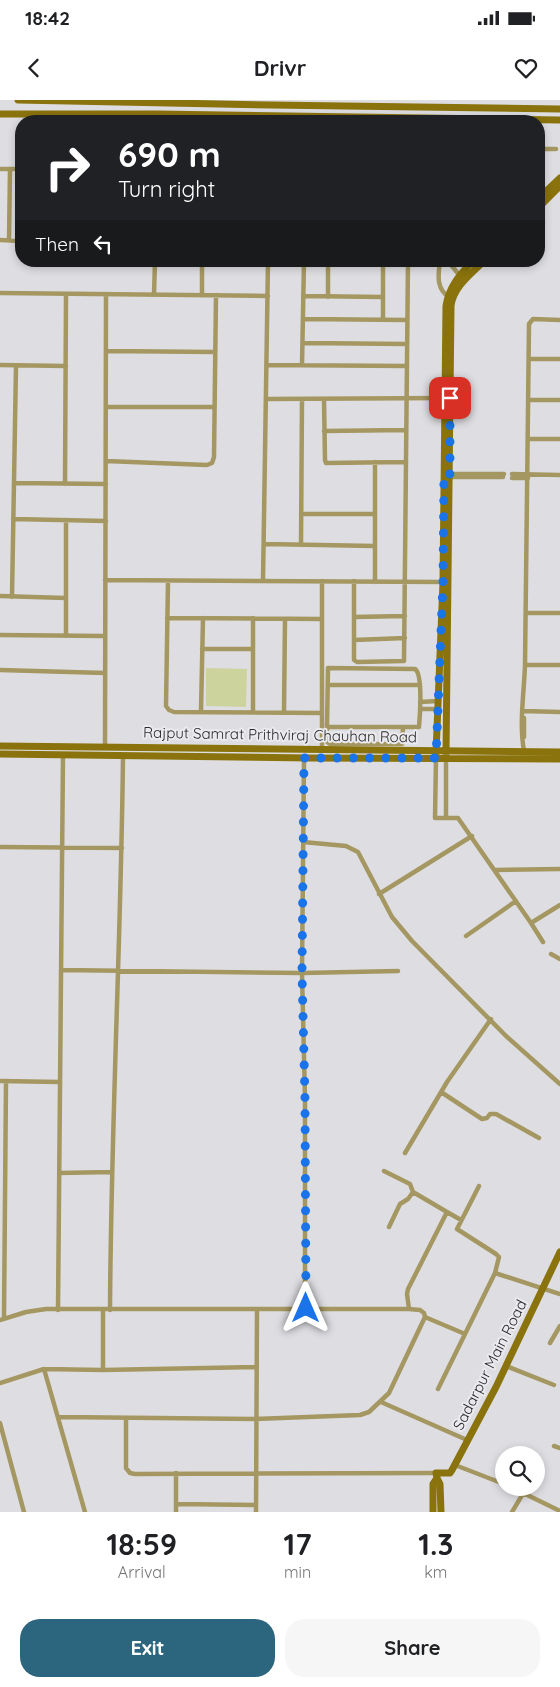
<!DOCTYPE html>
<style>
:root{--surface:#fff;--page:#f6f6f6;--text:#202124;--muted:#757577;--accent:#2c657e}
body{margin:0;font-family:Quicksand,sans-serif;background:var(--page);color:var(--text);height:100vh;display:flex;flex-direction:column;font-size:19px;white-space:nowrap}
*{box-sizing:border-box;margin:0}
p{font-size:16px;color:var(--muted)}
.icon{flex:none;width:28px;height:28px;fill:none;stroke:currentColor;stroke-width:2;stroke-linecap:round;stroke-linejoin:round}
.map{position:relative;height:1412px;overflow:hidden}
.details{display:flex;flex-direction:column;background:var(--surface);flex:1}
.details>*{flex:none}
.guide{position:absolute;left:15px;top:15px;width:530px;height:152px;border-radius:20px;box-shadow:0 2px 8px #0003;background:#202124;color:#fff;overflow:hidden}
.controls{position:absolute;left:495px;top:1346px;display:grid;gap:10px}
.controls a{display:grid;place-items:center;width:50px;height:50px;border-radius:50%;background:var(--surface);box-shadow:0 2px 8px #0003;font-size:25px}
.pin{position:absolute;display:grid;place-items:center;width:42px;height:42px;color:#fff;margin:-21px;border-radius:10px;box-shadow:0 2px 8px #0006}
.me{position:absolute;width:55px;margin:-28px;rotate:0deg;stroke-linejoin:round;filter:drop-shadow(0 0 4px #0008)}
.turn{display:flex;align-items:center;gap:18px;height:105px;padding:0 20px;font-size:22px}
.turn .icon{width:65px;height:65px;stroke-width:2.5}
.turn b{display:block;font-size:35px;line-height:42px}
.then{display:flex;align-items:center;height:48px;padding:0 20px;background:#0003;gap:10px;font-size:19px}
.eta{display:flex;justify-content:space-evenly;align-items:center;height:85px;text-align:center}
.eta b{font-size:30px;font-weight:700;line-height:35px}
.primary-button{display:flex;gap:10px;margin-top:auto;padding:10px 20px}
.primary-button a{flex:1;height:58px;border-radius:20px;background:var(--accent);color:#fff;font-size:20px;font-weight:700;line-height:58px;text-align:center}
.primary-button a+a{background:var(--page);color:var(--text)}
.status{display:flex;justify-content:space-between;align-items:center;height:35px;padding:0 25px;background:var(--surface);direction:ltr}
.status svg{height:14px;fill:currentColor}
header{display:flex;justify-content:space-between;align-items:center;height:65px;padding:0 20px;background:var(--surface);font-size:22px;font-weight:700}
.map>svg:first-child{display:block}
.green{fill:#cdd39d}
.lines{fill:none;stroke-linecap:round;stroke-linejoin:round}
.street{stroke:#a59761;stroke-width:4.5}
.secondary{stroke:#8a730c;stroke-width:7}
.route{stroke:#1a73e8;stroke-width:9;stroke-dasharray:0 16.2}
.labels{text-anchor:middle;stroke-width:4;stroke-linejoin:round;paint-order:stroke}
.street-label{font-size:15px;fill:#29292a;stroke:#ebebef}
</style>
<div class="status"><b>18:42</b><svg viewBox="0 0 49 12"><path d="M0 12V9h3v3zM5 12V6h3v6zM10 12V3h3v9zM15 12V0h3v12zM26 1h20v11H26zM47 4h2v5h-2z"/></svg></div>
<header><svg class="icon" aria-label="back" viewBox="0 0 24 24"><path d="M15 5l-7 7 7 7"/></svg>Drivr<svg class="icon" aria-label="heart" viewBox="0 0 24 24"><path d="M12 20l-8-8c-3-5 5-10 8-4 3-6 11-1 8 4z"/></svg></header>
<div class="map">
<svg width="560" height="1412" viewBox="0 0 560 1412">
<rect width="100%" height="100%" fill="#dedee2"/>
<path class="green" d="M206 568 247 569 246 607 206 606Z"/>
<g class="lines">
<path class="street" d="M539 49H556
M0 69H21
M539 85 546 91
M0 140 21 141
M9 140 10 69
M440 161C438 176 436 189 450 198
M448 161 460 176
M0 193 268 196
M154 195 155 161
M202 195V161
M303 196 383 197
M328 197V161
M303 219 407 220
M383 220V161
M303 243 407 244
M106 251 215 252
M529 259H560
M0 265 66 266
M267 265 407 266
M302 265 304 161
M266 299 447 298
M324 299 325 360 326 363 406 362
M528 300H560
M106 307H214
M324 331 406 330
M528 339H560
M106 361 207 365 212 363 214 357 216 195
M448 374H504
M512 374 560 375
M447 377H503
M512 378H528
M14 383 106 384
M65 384 66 194
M301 414H375
M13 419 106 421
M264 444 375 446
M301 445 302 299
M105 480 444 482
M168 481 166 606 169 610 174 612 322 613
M263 481 268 161
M322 481V649
M354 481V560L357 562 404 561 408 161
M375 482V362
M0 496 66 498
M12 497 16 266
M526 513H560
M354 517 405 516
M167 518 322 519
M253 518V612
M0 535 105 536
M66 535V420
M354 540 405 538
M202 549H253
M525 565H560
M0 570 105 573
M328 585H419
M420 602 438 601
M420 609H438
M201 611 203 518
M523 611 560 612
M284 612 285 519
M524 618V637
M327 627 328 568 415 569C423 574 420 616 419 627H327V642L330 644H402L403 628
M105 647 106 194
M524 651C519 623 524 594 525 565L529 224 533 219 560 220
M304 658 302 873 305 999V1208
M436 658 435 718H458L531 823 560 805
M446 718V658
M303 742 346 746 358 752 392 817 412 841 506 936 560 984
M0 747 122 748
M495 770 560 769
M379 794 472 736
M531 823 543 842
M466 836 516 801
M551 854 560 859
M61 870 302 873 398 871
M0 981 60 982
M441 992 482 1019 487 1018 490 1014H496L539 1038
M405 1053 447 982 491 919
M59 1073 111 1072
M447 1112 461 1120
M389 1127 400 1104 408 1099 413 1092
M495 1173 560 1194
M257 1209H409
M58 1210 63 655
M103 1210V1270
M110 1210C111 1025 121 841 123 656
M425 1217 465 1234
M4 1218 6 981
M0 1220 26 1212 46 1209H257L256 1412
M550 1243 560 1226
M506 1266 554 1285
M44 1269 85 1412
M0 1283 44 1269 103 1270 257 1267
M438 1289 495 1173 499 1157 496 1154 457 1129 479 1086
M381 1302 467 1340
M58 1317 255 1319 360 1315 369 1312 389 1293 425 1217 424 1213 420 1210 409 1209 407 1194 408 1189 447 1112 413 1092 410 1084 384 1071
M126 1318V1368L130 1373 135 1374 436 1373
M0 1323 24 1412
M554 1346 560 1348
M455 1365 504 1384
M176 1373V1412
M513 1388 560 1411
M176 1404 256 1405
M512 1412 524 1392"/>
<path class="secondary" d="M18 0 271 5 560 9
M0 14H158L560 20
M539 98 560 78
M539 107 560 86
M0 646 560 652
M436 653 443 482 446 206C449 187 460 174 473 161
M0 654 310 658 560 659
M446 654 451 206C453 187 471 174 484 161
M437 1378 440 1384 441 1412
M433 1412V1384L437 1378 436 1373H450L452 1370 496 1287 560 1152"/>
</g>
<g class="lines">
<path class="route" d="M306 1208 305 999 302 873 304 658H436L443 482 444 374H450V298"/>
</g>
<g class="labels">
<g class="street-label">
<text transform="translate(280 635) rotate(1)" y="5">Rajput Samrat Prithviraj Chauhan Road</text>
<text transform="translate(490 1265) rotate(-63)" y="5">Sadarpur Main Road</text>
</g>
</g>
</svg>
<div class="controls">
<a><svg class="icon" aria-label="search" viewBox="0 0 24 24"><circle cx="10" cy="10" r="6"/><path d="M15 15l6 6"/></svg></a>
</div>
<div class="pin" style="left:450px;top:298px;background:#d93025"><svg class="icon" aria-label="arrive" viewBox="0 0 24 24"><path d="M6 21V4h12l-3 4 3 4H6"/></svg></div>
<svg class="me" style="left:306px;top:1208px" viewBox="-20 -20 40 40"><path d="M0-17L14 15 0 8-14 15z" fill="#1a73e8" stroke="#fff" stroke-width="4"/></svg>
<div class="guide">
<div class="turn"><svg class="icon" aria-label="right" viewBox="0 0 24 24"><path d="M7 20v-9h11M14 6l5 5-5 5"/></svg><div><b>690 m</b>Turn right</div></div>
<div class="then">Then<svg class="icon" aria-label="left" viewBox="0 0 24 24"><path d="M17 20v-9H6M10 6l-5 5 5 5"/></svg></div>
</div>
</div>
<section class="details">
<div class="eta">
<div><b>18:59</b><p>Arrival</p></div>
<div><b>17</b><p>min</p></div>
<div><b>1.3</b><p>km</p></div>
</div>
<div class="primary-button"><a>Exit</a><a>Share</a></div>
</section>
